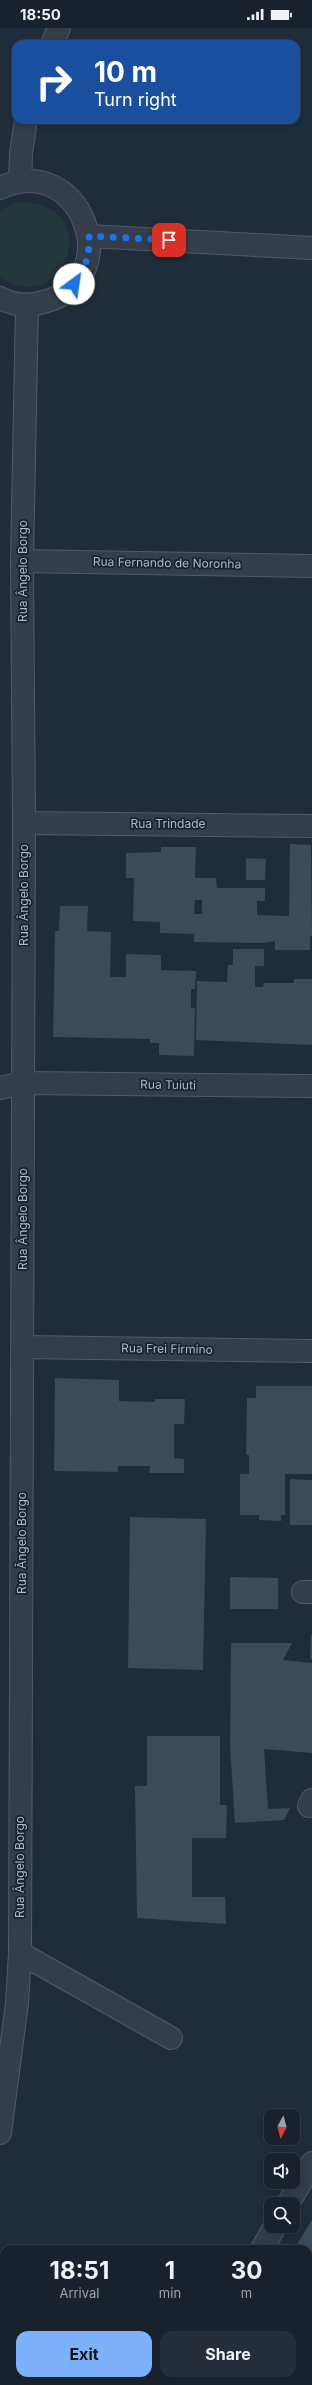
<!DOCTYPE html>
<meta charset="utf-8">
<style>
:root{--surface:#18212c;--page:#252e38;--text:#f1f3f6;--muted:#9fa3a9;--line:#363e48;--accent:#7eb1fc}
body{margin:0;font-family:Inter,sans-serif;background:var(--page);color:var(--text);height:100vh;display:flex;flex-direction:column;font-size:15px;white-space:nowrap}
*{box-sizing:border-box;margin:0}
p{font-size:13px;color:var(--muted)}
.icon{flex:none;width:22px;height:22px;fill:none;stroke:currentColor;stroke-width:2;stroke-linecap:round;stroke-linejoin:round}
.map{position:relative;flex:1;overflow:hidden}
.drawer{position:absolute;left:0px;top:2217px;width:312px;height:140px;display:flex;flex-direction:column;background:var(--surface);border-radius:12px 12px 0 0;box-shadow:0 2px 10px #0003,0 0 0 1px var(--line)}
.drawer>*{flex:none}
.hud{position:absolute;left:12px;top:12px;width:288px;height:84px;border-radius:12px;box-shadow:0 2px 10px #0003,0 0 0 1px var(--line);background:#1a4fa0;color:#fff;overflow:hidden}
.needle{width:26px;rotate:187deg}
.tools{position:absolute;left:264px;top:2081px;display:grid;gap:8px}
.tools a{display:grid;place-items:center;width:36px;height:36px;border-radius:8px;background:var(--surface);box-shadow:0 2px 10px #0003,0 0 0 1px var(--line);font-size:20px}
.pin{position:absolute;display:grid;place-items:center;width:34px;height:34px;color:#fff;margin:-17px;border-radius:8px;box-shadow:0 2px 6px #0006}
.me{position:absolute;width:44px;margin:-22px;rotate:31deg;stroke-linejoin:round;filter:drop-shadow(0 0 3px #0008)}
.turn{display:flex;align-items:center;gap:14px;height:84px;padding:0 16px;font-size:18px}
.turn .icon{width:52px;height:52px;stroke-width:2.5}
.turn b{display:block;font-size:28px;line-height:34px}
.eta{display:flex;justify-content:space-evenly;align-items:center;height:68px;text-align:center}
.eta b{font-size:24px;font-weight:700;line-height:28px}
.cta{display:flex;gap:8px;margin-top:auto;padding:8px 16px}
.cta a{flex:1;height:46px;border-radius:12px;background:var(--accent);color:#111;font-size:16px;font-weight:700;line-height:46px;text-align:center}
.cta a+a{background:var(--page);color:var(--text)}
.status{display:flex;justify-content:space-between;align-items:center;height:28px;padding:0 20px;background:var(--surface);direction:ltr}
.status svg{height:11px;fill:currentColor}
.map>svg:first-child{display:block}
.green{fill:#22383b}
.building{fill:#3c4a59;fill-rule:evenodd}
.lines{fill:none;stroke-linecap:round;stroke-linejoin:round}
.minor-casing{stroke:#515b68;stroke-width:24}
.minor{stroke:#343d4a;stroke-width:22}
.route{stroke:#1a73e8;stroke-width:7;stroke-dasharray:0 12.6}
.labels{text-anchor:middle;stroke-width:3.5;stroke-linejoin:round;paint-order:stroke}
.street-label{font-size:12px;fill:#aeb8c6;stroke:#19232e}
</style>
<div class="status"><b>18:50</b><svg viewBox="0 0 49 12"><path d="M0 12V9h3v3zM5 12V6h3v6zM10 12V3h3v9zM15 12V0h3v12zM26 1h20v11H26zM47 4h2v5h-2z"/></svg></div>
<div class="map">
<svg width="312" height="2357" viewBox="0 0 312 2357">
<rect width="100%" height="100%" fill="#202c3a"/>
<path class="green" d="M23 174C106 177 64 293 0 249V183L11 176Z"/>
<path class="building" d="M290 816 311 817 312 908H310V922H275V913L264 915 194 914V906L160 905V894L133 893 134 850H126V825L161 824V819H196L195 850H216L217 860H265V873H257V887L289 888ZM195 872H202V886H194Z
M246 830 266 831 265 852H246Z
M60 878H88L87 903 111 904 110 949H126V926L161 927V942L196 943 195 961H191V980H195L194 1028 159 1027V1015H150V1011L53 1009 55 903H59Z
M233 921H264V938H255V959H263L264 955H294V951H312V1017L196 1012 197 953 227 954 228 937H233Z
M55 1350 119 1352V1373L155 1374V1371H185L184 1396H174V1430L184 1431V1445H149L150 1438H118V1444L54 1443Z
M256 1358H312V1446H285V1487H281V1493L259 1492V1487H240V1446H249V1427H246L247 1370H256Z
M290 1451 312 1452V1497H290Z
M130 1489 206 1491 203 1642 128 1640Z
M230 1549 278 1550V1581H230Z
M311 1607H312V1631H310Z
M231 1615H292L283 1632 312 1635V1725L264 1721 268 1781 290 1780 284 1792 235 1795 230 1718Z
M147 1708H220V1777H227L226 1810H192V1869H225L226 1896 137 1890 135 1758H147Z
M312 2192V2282L308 2280V2221H294Z
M308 2286 312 2289V2315L308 2322Z
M220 2353H262L260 2357H218Z
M271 2353H301L308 2357H268Z"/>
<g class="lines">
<g class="minor-casing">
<path id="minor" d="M52 16 59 0
M20 154 21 125 26 92
M0 160C80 122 128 249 47 273 32 278 15 278 0 270
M89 208 312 220
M22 533 312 538
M24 795 312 798
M0 1060 24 1055 312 1058
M23 1319 312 1323
M303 1564H312
M309 1778 312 1772
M20 1925 171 2010
M0 2105 17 1975 20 1925 24 795 22 533 27 277
M288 2176 312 2135
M262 2221 275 2198
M182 2357 185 2353"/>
</g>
<use href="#minor" class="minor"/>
</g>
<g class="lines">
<path class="route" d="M74 256C85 241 90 227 89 208L169 212"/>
</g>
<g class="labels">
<g class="street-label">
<text transform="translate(167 535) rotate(1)" y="4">Rua Fernando de Noronha</text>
<text transform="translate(23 543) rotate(-90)" y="4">Rua Ângelo Borgo</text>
<text x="168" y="800">Rua Trindade</text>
<text transform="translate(24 867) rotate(-90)" y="4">Rua Ângelo Borgo</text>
<text transform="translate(168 1057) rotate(1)" y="4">Rua Tuiuti</text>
<text transform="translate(23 1191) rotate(-90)" y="4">Rua Ângelo Borgo</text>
<text transform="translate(167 1321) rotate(1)" y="4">Rua Frei Firmino</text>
<text transform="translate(22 1515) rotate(-90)" y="4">Rua Ângelo Borgo</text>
<text transform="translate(20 1839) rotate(-90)" y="4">Rua Ângelo Borgo</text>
</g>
</g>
</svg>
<div class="tools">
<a><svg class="needle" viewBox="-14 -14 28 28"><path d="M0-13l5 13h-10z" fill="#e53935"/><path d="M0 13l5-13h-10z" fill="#9fa3a9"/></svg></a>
<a><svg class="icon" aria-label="sound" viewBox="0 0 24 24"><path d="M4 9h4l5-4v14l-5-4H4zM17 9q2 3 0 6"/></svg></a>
<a><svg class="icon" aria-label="search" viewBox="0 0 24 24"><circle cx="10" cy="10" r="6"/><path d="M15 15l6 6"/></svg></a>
</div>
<div class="pin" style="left:169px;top:212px;background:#d93025"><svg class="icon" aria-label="arrive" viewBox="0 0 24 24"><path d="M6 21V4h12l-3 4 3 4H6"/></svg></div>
<svg class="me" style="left:74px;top:256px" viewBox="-20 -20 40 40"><circle r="19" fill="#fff"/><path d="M0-13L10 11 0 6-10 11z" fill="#1a73e8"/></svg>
<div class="hud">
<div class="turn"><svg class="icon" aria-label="right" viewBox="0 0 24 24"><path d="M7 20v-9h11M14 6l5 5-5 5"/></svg><div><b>10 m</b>Turn right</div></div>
</div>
<section class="drawer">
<div class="eta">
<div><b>18:51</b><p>Arrival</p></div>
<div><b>1</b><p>min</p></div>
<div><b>30</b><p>m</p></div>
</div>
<div class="cta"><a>Exit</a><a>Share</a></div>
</section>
</div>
